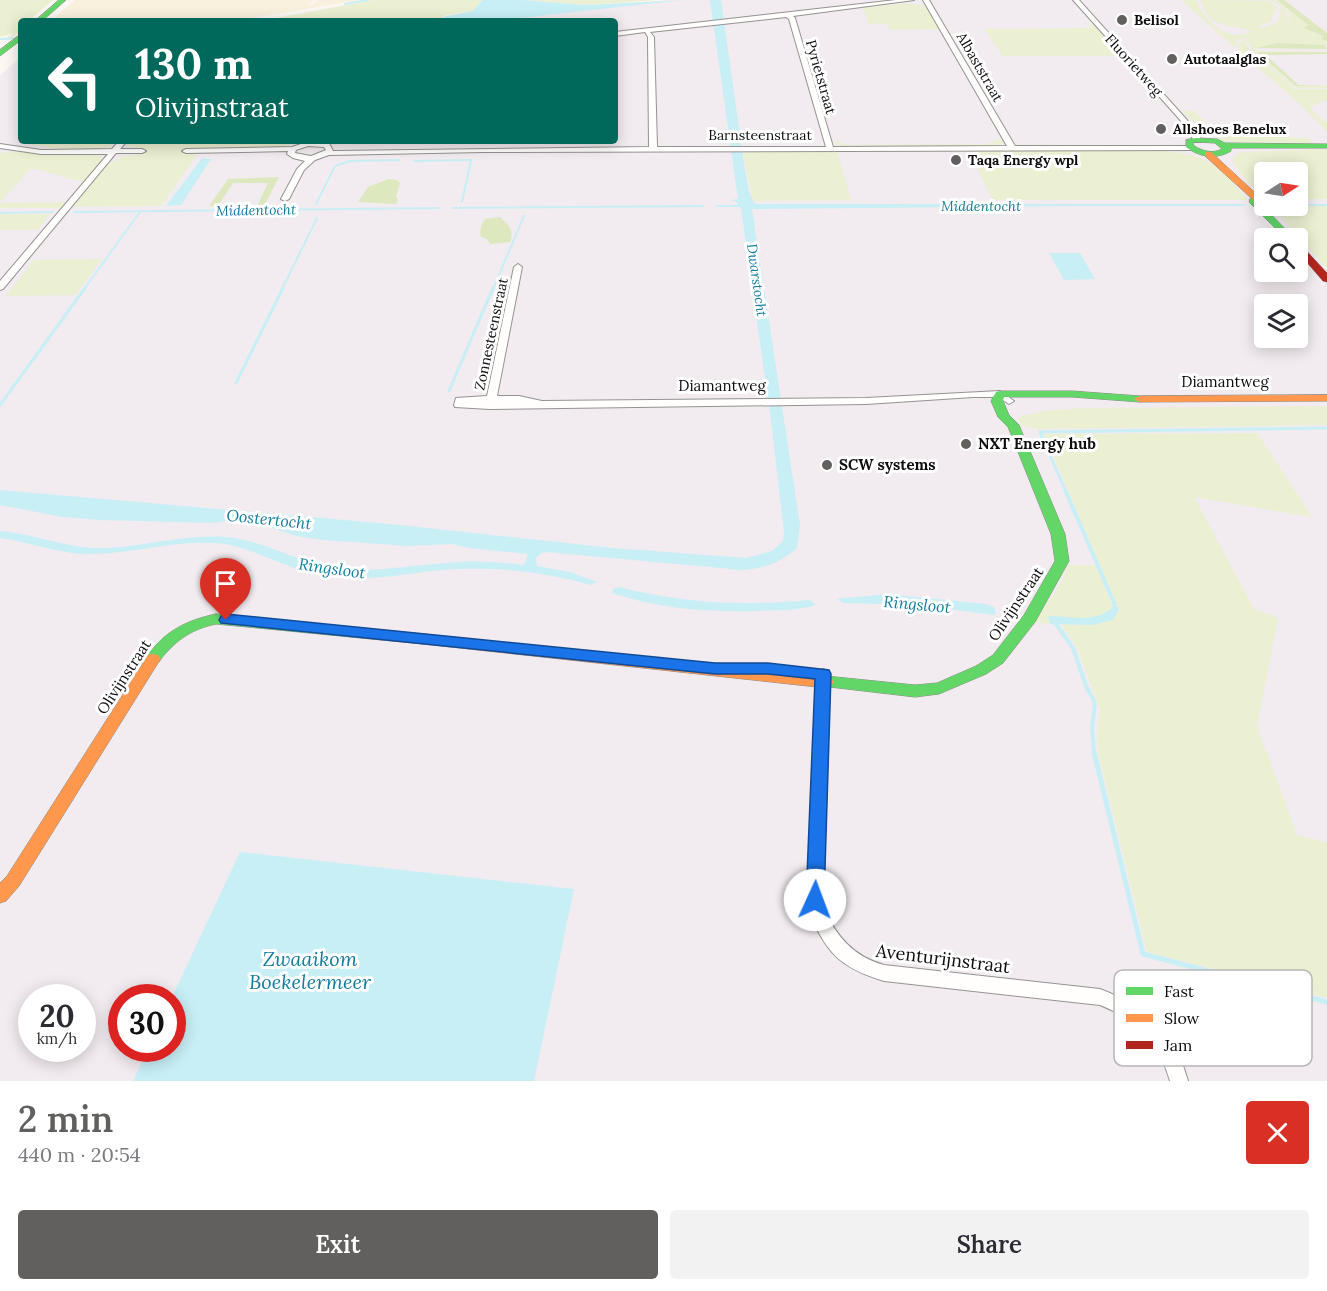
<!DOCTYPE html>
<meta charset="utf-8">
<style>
:root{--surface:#fff;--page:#f2f2f3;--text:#2b2b33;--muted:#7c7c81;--accent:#61605e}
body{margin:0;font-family:Lora,serif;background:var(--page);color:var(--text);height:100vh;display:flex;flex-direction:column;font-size:22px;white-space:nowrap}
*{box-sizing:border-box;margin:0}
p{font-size:20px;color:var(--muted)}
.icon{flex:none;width:33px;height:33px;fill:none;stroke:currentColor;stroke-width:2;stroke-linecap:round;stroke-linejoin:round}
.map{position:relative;height:1081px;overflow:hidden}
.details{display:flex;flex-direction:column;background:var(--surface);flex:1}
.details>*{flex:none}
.hud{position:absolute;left:18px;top:18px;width:600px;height:126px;border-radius:6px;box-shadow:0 3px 15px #0003;background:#00695c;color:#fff;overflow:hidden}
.needle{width:39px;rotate:78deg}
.controls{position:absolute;left:1254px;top:162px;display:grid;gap:12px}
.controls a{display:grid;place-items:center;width:54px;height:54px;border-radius:6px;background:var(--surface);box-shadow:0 3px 15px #0003;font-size:30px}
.speed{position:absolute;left:18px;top:984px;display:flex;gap:12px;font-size:30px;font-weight:700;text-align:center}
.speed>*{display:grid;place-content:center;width:78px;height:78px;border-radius:50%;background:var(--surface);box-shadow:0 3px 15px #0003;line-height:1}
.speed small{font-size:15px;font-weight:400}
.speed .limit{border:9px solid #d22;background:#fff;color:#111}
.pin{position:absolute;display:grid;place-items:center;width:51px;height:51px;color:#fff;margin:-62px -26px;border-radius:50% 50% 50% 0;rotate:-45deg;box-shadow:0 0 6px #0007}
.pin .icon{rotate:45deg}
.me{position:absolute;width:66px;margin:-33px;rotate:2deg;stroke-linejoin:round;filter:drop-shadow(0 0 4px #0008)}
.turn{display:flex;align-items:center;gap:21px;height:126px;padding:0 18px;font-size:27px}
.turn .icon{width:78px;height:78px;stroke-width:2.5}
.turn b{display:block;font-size:42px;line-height:51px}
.round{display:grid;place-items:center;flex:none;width:63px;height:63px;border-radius:6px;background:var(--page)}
.head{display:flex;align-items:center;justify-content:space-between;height:102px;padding:0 18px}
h1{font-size:36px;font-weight:600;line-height:45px;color:var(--accent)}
.cta{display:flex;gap:12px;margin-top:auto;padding:12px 18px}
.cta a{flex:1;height:69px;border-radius:6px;background:var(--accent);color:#fff;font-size:24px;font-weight:600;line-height:69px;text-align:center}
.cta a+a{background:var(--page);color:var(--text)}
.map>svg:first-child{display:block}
.industrial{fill:#f2ebef;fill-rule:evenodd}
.farmland{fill:#f9f0de}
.green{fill:#ebf0d2}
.forest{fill:#dde8bf}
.water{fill:#c8eff6}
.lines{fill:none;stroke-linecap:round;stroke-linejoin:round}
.stream-far3{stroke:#c8eff6;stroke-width:2}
.stream-far2{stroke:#c8eff6;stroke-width:3}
.stream-far1{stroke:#c8eff6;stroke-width:4}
.stream{stroke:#c8eff6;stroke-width:5}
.street-casing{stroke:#959391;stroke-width:2}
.fast-casing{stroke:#8c8a87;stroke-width:1}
.slow-casing{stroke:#8c8a87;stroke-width:1}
.jam-casing{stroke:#8c8a87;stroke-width:1}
.street{fill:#fffefd;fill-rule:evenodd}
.fast{fill:#63d668;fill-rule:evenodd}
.slow{fill:#ff974d;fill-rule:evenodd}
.jam{fill:#b3261e;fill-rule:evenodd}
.route{fill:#1a73e8;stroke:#114b97;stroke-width:1.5}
.poi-dot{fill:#61605e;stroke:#fff;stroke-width:2}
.labels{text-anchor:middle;stroke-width:6;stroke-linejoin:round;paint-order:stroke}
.far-poi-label{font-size:14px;font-weight:bold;fill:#0e0e0e;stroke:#fff;text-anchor:start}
.far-street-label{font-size:14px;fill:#0e0e0e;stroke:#fff}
.far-water-label{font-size:14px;font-style:italic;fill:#127d9d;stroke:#fff}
.street-label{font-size:15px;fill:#0e0e0e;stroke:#fff}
.poi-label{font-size:15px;font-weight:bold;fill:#0e0e0e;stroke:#fff;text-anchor:start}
.water-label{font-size:16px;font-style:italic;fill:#127d9d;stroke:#fff}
.near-street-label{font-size:18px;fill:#0e0e0e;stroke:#fff}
.near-water-label{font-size:20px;font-style:italic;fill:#127d9d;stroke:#fff}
.key{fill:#fff;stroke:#b7b7b7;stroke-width:1.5}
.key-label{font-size:16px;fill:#0e0e0e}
</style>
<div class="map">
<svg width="1327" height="1081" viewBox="0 0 1327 1081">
<rect width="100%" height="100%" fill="#fcf7f2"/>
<path class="industrial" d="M669 0H1327V1081H0V75L21 57V141H615V21H474ZM1264 172H1298V206H1264ZM1264 238H1298V272H1264ZM1264 304H1298V338H1264ZM32 998H82V1048H32ZM122 998H172V1048H122Z"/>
<path class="farmland" d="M75 0H314L307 5H311L319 0H360L232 21H51Z"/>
<path class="green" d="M0 0H53L28 21H21V26L17 30 21 28V30L12 37H8L14 33 0 37Z
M373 0H482L473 11 446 15 437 21H260Z
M523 0H657L586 5Z
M1181 0H1196C1202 18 1229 45 1251 31 1237 25 1217 29 1206 13 1204 9 1203 4 1200 0L1269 1 1277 8 1272 17 1273 20 1260 26V29L1278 22 1282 7 1270 0H1275L1286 8V14L1291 20 1286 24 1292 22 1288 10 1309 26 1305 28 1323 37V40L1327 41V45L1278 43 1256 48 1257 51 1327 50 1258 52 1296 86H1327V88H1295L1252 51 1249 43 1244 40 1250 51 1294 89H1327V100L1310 107 1316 115 1327 122V131L1290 95 1238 51 1239 43 1250 37 1238 40 1235 48Z
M907 3 926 6 940 29 890 30 887 24H869L863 8Z
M1088 25 1094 26 1121 56H1003L984 29 1091 28Z
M1186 111H1194L1214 131 1222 135 1308 138 1313 143 1230 142 1209 136 1183 112Z
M999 139H1004L1005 143 991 146 850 147 836 144 831 140 849 145 988 144Z
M29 141H119C100 156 55 149 32 145Z
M127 141H303C269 153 225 149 189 149L186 154H197L161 206 72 207C93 182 105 155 141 154L144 150 126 146Z
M1140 149C1195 154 1211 152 1247 200H993L968 150Z
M1327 149V199H1298V172H1264V199L1243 177 1232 160 1240 152Z
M15 151 51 155H99L102 160 84 182 31 168 0 202V153Z
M743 151H837L851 200 753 201Z
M67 202 62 208H0V203Z
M1327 206V269L1272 207Z
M0 214H50L37 230H0Z
M102 259 75 295 6 296 34 260Z
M1327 406V425L1036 429 1020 425 1018 417 1043 411 1083 408Z
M1257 433 1312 517 1194 497 1254 609 1278 618 1257 726 1297 835 1327 843V998L1147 952 1099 756 1097 738 1100 710 1077 647 1061 624 1092 625 1118 607 1044 434Z
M1068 565H1095L1113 607C1095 624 1071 618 1048 617L1050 624 1035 622 1062 581Z"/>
<path class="forest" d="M1277 0H1284L1327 33V41L1322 40 1323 36 1304 28 1308 25Z
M1278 43 1325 45 1327 49 1256 48Z
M1257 52H1327V54L1266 55 1298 85 1327 86H1296Z
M279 177 264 206H257L268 183H233L218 206H209L228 179Z
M389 179 397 180 400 183 396 196 398 200 396 204 358 202 368 187Z
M500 217C508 224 515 231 510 242L490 244 487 239 481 237C479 231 481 224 485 219Z"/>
<path class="water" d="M482 0H523L586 5 682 0 493 21H437L446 16 473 11Z
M710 0H721L744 164 749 192 755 204H1067L1069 206 752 209 800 525 797 548C781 562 764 569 742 570L546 552 541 553 536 558 537 566 570 572 597 582 591 585C543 571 492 566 443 570 414 572 386 579 357 578 335 578 310 574 289 566 268 559 249 548 225 544 179 538 135 554 89 554 58 554 31 542 0 538V531C37 534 70 550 107 548 147 546 185 534 225 537 266 540 301 566 343 569 378 572 412 565 447 563 473 560 499 562 524 565L528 554 469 548 453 544 408 546 323 540 297 536 249 520H231L213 523 101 520 62 517 0 505V490L390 524 613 548 746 558 772 551 783 541 784 533 772 428 741 208 737 205V202L731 200 738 199Z
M202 158 211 159 181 205 166 206Z
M1049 253H1080L1095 279 1064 280Z
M619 587C686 604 742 606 810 600L816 605C798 611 775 610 756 611 707 612 659 609 612 593L613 589Z
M887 594 986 604 994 607 996 613 994 615 919 605 843 603 837 599Z
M1113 607H1118L1119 610 1113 620 1092 625 1050 624 1048 616C1072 616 1094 624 1113 607Z
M240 852 574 889 534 1081H133L148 1049 172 1048V997Z"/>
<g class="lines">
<path class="stream-far3" d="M345 4 368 0
M0 39 21 38
M414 161 471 160 462 202
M316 204 335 166 350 161 399 160
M1065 205H1244
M1298 205H1327
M717 206H743
M453 208 703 206
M74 212 439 208
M0 213 52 212
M84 289 140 212
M282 289 317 218
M493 289 524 216"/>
<path class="stream-far2" d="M236 383 283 288
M449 391 493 288
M0 405 85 288
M1067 494 1040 432 1327 428"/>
<path class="stream-far1" d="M1066 492 1115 605 1114 611
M1053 620 1073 648 1086 686 1095 703 1092 728 1094 753"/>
<path class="stream" d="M1094 752 1143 954 1327 1002"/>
<g class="street-casing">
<path id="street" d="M896 0H914L793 16 795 18 833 147 1007 146 923 0H929L1015 146H1192L1196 148 1192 150 483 152 329 155 315 160 304 170 289 199 285 201 281 199 297 169 305 161 293 158 287 154 288 151 186 153 182 151 186 149 292 147 307 142 329 143 333 151 649 147 648 37 645 32 615 36V32ZM786 17 789 19 826 147H657L654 37 650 32ZM308 146 324 147 326 150 311 156 295 153 296 150Z
M1073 0H1079L1187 120 1202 140 1201 142H1195L1182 122Z
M119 141H127L120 149H142L146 151 142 153H116L3 289 0 290V281L108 154H41L0 148V144L41 150 112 149Z
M518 264 522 267 497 396H519L542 401 866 398 1000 391 1014 401 1009 404 998 397H973L866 404 490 409 455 407 454 405 456 398 487 396 514 267Z
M823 669 828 671 830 674 823 908C837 937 853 956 884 965L1100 989C1151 1009 1173 1028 1188 1081H1170C1158 1040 1139 1021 1100 1005L884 981C837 967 826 951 807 908L816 674 818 671Z"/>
</g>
<g class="fast-casing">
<path id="fast" d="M59 0H66L42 21H35Z
M21 34V40L0 56V50Z
M1196 138 1217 139 1225 143 1327 144V148H1231V151C1216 160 1199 157 1186 147V140ZM1196 142 1215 143 1222 149C1212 154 1203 151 1194 146L1193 143Z
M1250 199H1256L1294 238H1285L1250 203Z
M1000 391H1072L1140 396 1146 399 1140 402 1072 397H1004L1003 401 1009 415 1019 425 1065 534 1069 561 1035 622 1003 663 986 674 939 694 915 697 821 686 818 682 821 678 826 676 915 685 937 683 976 666 993 655 1024 615 1055 561 1051 534 1008 427 998 417 991 401 996 392Z
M216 614 423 634 428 635 430 639 428 643 423 644 216 624C191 629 173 642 158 663H148L145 659 148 655C165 631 187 620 216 614Z"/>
</g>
<g class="slow-casing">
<path id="slow" d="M1205 152H1211L1264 201V206H1268L1267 207H1261L1205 156Z
M1327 395V401L1140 402 1134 399 1140 396Z
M423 634 826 676 831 678 834 682 831 686 826 688 423 644 418 643 416 639 418 635Z
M153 654 158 655 161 659 158 663 19 886 6 901 0 903V883L7 876 148 655Z"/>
</g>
<g class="jam-casing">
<path id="jam" d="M1298 244 1301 245 1327 273V282L1323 281 1298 252Z"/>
</g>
<use href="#street" class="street"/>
<use href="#fast" class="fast"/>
<use href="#slow" class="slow"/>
<use href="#jam" class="jam"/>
</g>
<path class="route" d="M226 614 715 663H768L829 670 831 674 824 900 822 906 815 908 809 906 806 900 815 679 768 674H715L221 623 219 620 221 616Z"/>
<g class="poi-dot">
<circle cx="1122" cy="20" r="6"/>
<circle cx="1172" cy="59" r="6"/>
<circle cx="1161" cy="129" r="6"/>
<circle cx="956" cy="160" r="6"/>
<circle cx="966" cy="444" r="6"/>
<circle cx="827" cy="465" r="6"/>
</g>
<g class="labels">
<g class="far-poi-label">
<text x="1134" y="25">Belisol</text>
<text x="1184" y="64">Autotaalglas</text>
<text x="1173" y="134">Allshoes Benelux</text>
<text x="968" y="165">Taqa Energy wpl</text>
</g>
<g class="far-street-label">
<text transform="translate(1134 65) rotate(48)" y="5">Fluorietweg</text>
<text transform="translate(980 67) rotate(60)" y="5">Albaststraat</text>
<text transform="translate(821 77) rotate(74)" y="5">Pyrietstraat</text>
<text x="760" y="140">Barnsteenstraat</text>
<text transform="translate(491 334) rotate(-78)" y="5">Zonnesteenstraat</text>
</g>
<g class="far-water-label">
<text x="981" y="211">Middentocht</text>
<text transform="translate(256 210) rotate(-1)" y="5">Middentocht</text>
<text transform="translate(757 280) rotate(82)" y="5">Dwarstocht</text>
</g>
<g class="street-label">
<text x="1225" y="387">Diamantweg</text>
<text x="722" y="391">Diamantweg</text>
<text transform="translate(1016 604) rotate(-56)" y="5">Olivijnstraat</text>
<text transform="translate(124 677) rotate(-57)" y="5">Olivijnstraat</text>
</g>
<g class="poi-label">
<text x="978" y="449">NXT Energy hub</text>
<text x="839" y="470">SCW systems</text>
</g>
<g class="water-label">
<text transform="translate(269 519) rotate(6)" y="6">Oostertocht</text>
<text transform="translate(332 568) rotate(8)" y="6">Ringsloot</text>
<text transform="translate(917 604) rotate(5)" y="6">Ringsloot</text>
</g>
<g class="near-street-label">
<text transform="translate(943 959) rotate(7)" y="6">Aventurijnstraat</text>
</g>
<g class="near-water-label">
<text x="310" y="966">Zwaaikom<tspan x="310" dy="23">Boekelermeer</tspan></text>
</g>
</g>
<rect x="1114" y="970" width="198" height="96" rx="9" class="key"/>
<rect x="1126" y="987" width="27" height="8" fill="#63d668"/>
<rect x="1126" y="1014" width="27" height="8" fill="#ff974d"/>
<rect x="1126" y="1041" width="27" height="8" fill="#b3261e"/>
<g class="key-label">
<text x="1164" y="997">Fast</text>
<text x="1164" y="1024">Slow</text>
<text x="1164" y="1051">Jam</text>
</g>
</svg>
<div class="controls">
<a><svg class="needle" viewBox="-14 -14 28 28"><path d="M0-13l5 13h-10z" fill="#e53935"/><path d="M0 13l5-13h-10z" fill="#7c7c81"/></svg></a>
<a><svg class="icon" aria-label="search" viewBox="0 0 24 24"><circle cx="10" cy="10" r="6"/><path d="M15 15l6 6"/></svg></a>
<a><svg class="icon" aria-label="layers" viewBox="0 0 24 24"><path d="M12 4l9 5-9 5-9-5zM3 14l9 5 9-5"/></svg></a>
</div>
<div class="speed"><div>20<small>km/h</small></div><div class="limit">30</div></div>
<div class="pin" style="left:226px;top:620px;background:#d93025"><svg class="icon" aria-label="arrive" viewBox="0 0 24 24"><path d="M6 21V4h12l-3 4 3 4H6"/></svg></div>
<svg class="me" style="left:815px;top:900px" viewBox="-20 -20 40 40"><circle r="19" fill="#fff"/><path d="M0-13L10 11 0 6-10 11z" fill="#1a73e8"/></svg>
<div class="hud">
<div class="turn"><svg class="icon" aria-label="left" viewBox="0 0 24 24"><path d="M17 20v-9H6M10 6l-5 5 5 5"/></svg><div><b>130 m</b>Olivijnstraat</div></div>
</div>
</div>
<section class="details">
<div class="head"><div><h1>2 min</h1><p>440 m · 20:54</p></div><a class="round" style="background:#d93025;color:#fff"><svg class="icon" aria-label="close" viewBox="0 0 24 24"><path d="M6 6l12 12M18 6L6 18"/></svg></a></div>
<div class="cta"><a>Exit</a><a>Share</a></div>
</section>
